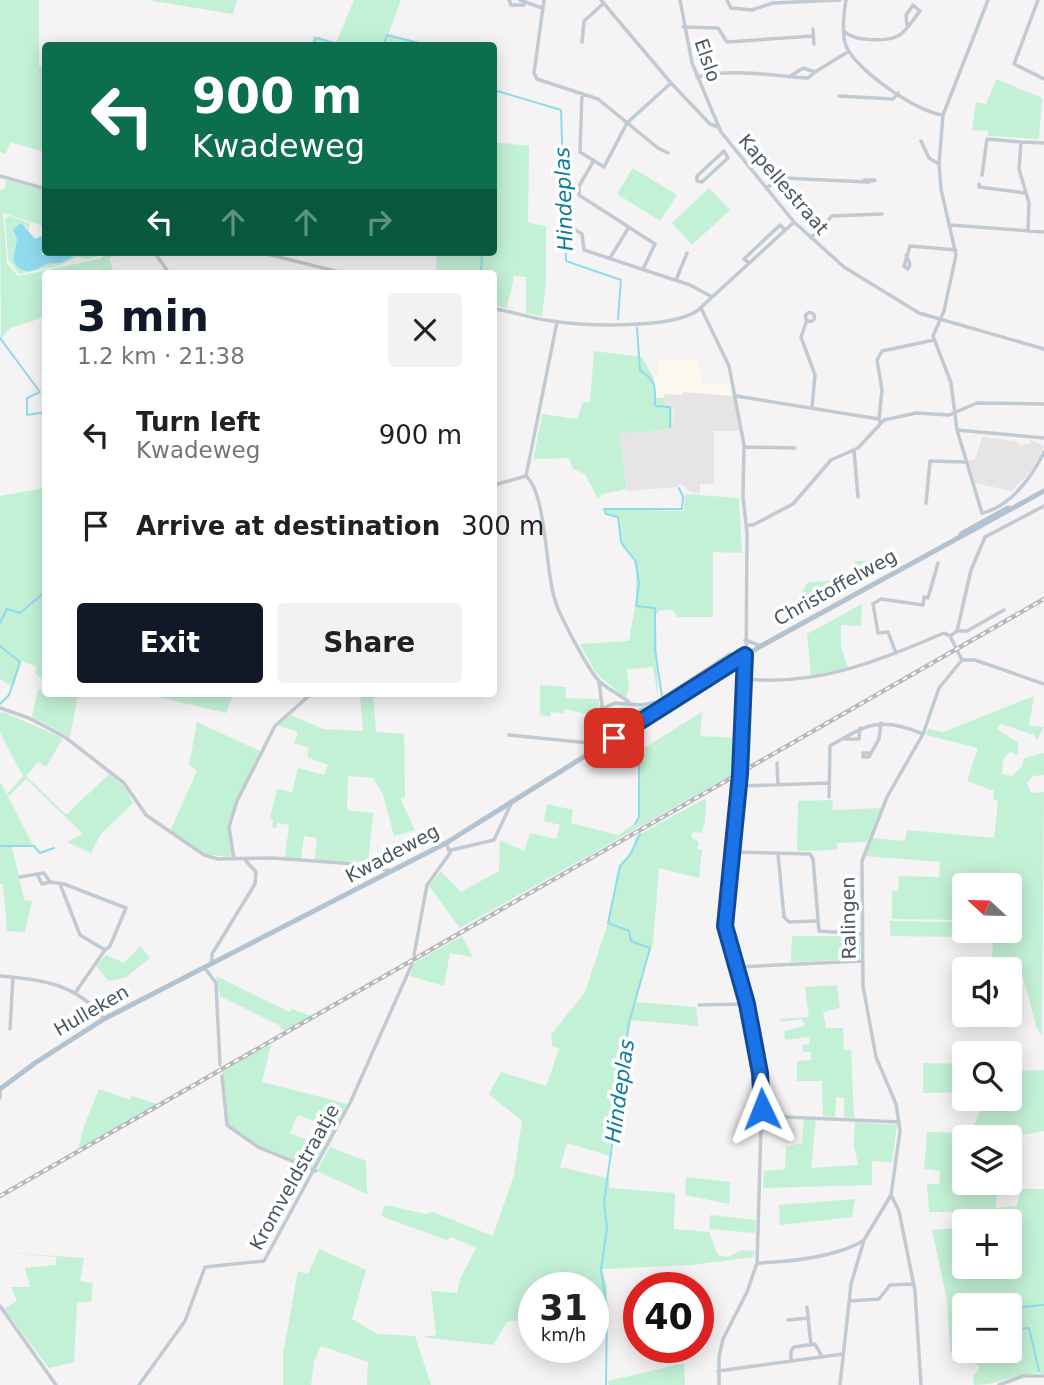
<!DOCTYPE html>
<meta charset="utf-8">
<style>
:root{--surface:#fff;--page:#f2f2f2;--text:#202124;--muted:#757577;--accent:#111827}
body{margin:0;font-family:"DejaVu Sans",sans-serif;background:var(--page);color:var(--text);height:100vh;display:flex;flex-direction:column;font-size:26px;white-space:nowrap}
*{box-sizing:border-box;margin:0}
p{font-size:23px;color:var(--muted)}
.icon{flex:none;width:38px;height:38px;fill:none;stroke:currentColor;stroke-width:2;stroke-linecap:round;stroke-linejoin:round}
.map{position:relative;flex:1;overflow:hidden}
.sheet{position:absolute;left:42px;top:270px;width:455px;height:427px;display:flex;flex-direction:column;background:var(--surface);border-radius:7px;box-shadow:0 4px 18px #0003}
.sheet>*{flex:none}
.guide{position:absolute;left:42px;top:42px;width:455px;height:214px;border-radius:7px;box-shadow:0 4px 18px #0003;background:#0b6e4f;color:#fff;overflow:hidden}
.needle{width:46px;rotate:292deg}
.fabs{position:absolute;left:952px;top:873px;display:grid;gap:14px}
.fabs a{display:grid;place-items:center;width:70px;height:70px;border-radius:7px;background:var(--surface);box-shadow:0 4px 18px #0003;font-size:35px}
.speed{position:absolute;left:518px;top:1272px;display:flex;gap:14px;font-size:35px;font-weight:700;text-align:center}
.speed>*{display:grid;place-content:center;width:91px;height:91px;border-radius:50%;background:var(--surface);box-shadow:0 4px 18px #0003;line-height:1}
.speed small{font-size:18px;font-weight:400}
.speed .limit{border:10px solid #d22;background:#fff;color:#111}
.pin{position:absolute;display:grid;place-items:center;width:60px;height:60px;color:#fff;margin:-30px;border-radius:14px;box-shadow:0 4px 10px #0006}
.me{position:absolute;width:77px;margin:-38px;rotate:358deg;stroke-linejoin:round;filter:drop-shadow(0 0 5px #0008)}
.turn{display:flex;align-items:center;gap:24px;height:147px;padding:0 35px;font-size:32px}
.turn .icon{width:91px;height:91px;stroke-width:2.5}
.turn b{display:block;font-size:49px;line-height:60px}
.lanes{display:flex;align-items:center;height:66px;padding:0 35px;background:#0003;justify-content:center;gap:35px;direction:ltr}
.lanes .off{opacity:.35}
.round{display:grid;place-items:center;flex:none;width:74px;height:74px;border-radius:7px;background:var(--page)}
.overview{display:flex;align-items:center;justify-content:space-between;height:119px;padding:0 35px}
h1{font-size:42px;font-weight:700;line-height:52px;color:var(--accent)}
.primary-button{display:flex;gap:14px;margin-top:auto;padding:14px 35px}
.primary-button a{flex:1;height:80px;border-radius:7px;background:var(--accent);color:#fff;font-size:28px;font-weight:700;line-height:80px;text-align:center}
.primary-button a+a{background:var(--page);color:var(--text)}
ul{padding:0;list-style:none}
li{display:flex;align-items:center;gap:21px;height:91px;padding:0 35px}
li div{flex:1}
li b{display:block;font-size:26px}
li em{font-style:normal}
.map>svg:first-child{display:block}
.commercial{fill:#fdf9ef}
.education{fill:#e6e4e5}
.green{fill:#c3f1d5;fill-rule:evenodd}
.water{fill:#90daee}
.lines{fill:none;stroke-linecap:round;stroke-linejoin:round}
.stream{stroke:#90daee;stroke-width:2}
.minor{stroke:#c1cad2;stroke-width:3.5}
.major{stroke:#b3c2d1;stroke-width:5}
.rail-casing{stroke:#b5b8bd;stroke-width:4.5}
.rail{stroke:#fff;stroke-width:2;stroke-dasharray:5;stroke-linecap:butt}
.route-casing{stroke:#114b97;stroke-width:18}
.route{stroke:#1a73e8;stroke-width:12}
.labels{text-anchor:middle;stroke-width:7;stroke-linejoin:round;paint-order:stroke}
.street-label{font-size:19px;fill:#4a5661;stroke:#fff}
.water-label{font-size:21px;font-style:italic;fill:#0c7c9b;stroke:#fff}
</style>
<div class="map">
<svg width="1044" height="1385" viewBox="0 0 1044 1385">
<rect width="100%" height="100%" fill="#f5f3f3"/>
<path class="commercial" d="M696 359 703 384 731 385 733 396 683 392 682 395 665 394 664 398H655L654 380 659 372 658 360Z"/>
<path class="education" d="M683 392 733 396 741 431H714V484H700V493L691 492 680 483 677 487 628 491 619 434 673 429 674 412 672 406 664 404V394L682 395Z
M982 437 1016 441 1020 445 1030 444 1031 440 1044 446 1032 470 1012 491 974 483 966 461 975 460Z"/>
<path class="green" d="M0 0H39V66L46 67 45 152 10 142 6 154 0 152Z
M147 0H237L233 14Z
M354 0H401L388 35 433 45H312L313 36 336 43Z
M996 79 1042 98 1039 139 988 136V131L972 130 976 102 986 104Z
M494 142 529 146 528 223 546 226V281L542 316 526 313V277L514 276 507 308 494 305V273H436L437 252H494Z
M633 168 677 195 660 221 617 194Z
M6 180 45 191 43 226 3 213 7 264 18 276 100 259 107 252H128L109 258 114 273H46L45 317 10 328 1 339 0 190 5 189Z
M709 188 730 210 692 245 672 223Z
M9 216 30 223 28 232 26 227 14 233 17 239 13 260 27 271 41 269 48 263 55 265 76 252 105 253 89 259 77 257 58 266 19 274 8 259 5 218Z
M594 351 642 357 653 377 655 398H664V404L672 406 673 429 619 434 627 489 602 494 598 499 585 474 573 469 569 458 536 459 533 462 542 414 577 419 583 402H590Z
M45 485V679L35 674 37 667 22 661 13 687 0 679V496L39 489Z
M685 494 739 498 742 553 713 552V617H677L673 610H660L656 615 658 699 653 667 627 669 629 689 625 698 596 673 580 644 629 641 636 601V574L634 560 621 546 619 518 607 515 604 509 684 511Z
M855 561H888V568L787 624 807 583 853 578Z
M862 604 861 626 841 625V647L848 668 811 675 807 634Z
M540 685 566 687V698L600 699 596 716 565 709 564 713 551 712 550 717 540 715Z
M45 689 46 693H78L70 737 32 717 38 690Z
M234 693 226 713 146 694V693Z
M348 693H373L376 732 404 734 405 797 400 798 415 830 394 836 383 794 373 778 348 776 347 810 373 813 368 862 315 860 317 838 304 836 301 859 285 857 289 825 277 823 276 828 272 827 273 820 270 818 277 789 292 792 298 768 324 775 328 765 307 757 309 748 294 743 298 732 278 725 291 715 323 729 363 731 360 696 349 697Z
M1034 696 1029 726 1044 727 1037 740 1034 735 1001 724 997 729 1018 743V755L1010 752 1003 759 1002 774 1012 776 1022 766 1024 758 1044 753V775L1033 776 1027 783 1031 793 1044 792 1042 1035 1037 1029 1023 977H1010V970L991 969 994 931H1010V886H964V920L892 919V891H898L899 876 939 877 940 862 865 856 872 838 905 841 907 830 994 838 998 801 993 799 994 791 967 781 978 748 926 735 928 729 943 732Z
M3 712 63 738 46 767 38 762 26 776 66 815 109 774 124 786 133 803 100 835 91 853 67 842 83 834 26 779 8 797 34 847H12L24 900 32 901 25 932 7 931 3 884H0V782L7 794 23 776 0 733V713Z
M702 712 700 736 739 738 738 771 460 928 429 886 441 871 461 892 499 871 500 840 524 851 530 833 556 839 560 825 544 821 547 804 573 810 571 823 618 835 639 821 638 752Z
M197 722 260 751 228 823 232 856 229 857 205 854 170 831 197 771 189 765Z
M706 798 705 823 701 833 693 832 691 837 699 842 697 849 702 850 699 878 659 868 653 943 634 1002 696 1007 698 1026 631 1020 614 1112 610 1156 567 1143 560 1167 610 1179 609 1188 675 1193 674 1229 709 1232 718 1255 728 1257 742 1250 754 1251 753 1257 692 1265 602 1269 607 1287 604 1338 593 1341V1288H534V1318L507 1322 493 1345 422 1337 436 1335 431 1291 457 1293 460 1279 476 1248 452 1237 446 1240 381 1216 385 1205 425 1214 433 1212 493 1236 514 1175 522 1121 489 1094 501 1072 546 1086 559 1049 552 1046 551 1035 585 992 607 926 618 870 634 846 635 837Z
M832 800 833 810 881 808 867 842 837 843V850L797 851 798 801Z
M890 921 963 922 962 937 890 936Z
M462 936 473 957 450 953 444 986 410 976 414 963Z
M792 936H861L860 959 791 962Z
M140 946 150 958 125 978 108 981 96 966 106 955 124 963Z
M216 976 289 1012 292 1009 311 1016 286 1030 280 1029 281 1026 220 996Z
M837 985 840 1008 823 1012 826 1028H843L844 1050H851L854 1118 844 1117V1098L836 1097 835 1117 823 1116 822 1081H797V1061L811 1060V1052H803L802 1045 810 1044 809 1037 785 1040 784 1031 804 1026V1023L801 1019 781 1022 780 1019 809 1017 805 987Z
M271 1044 262 1082 348 1104 329 1140 314 1134V1121L298 1115 290 1133 326 1148 314 1169 259 1147 228 1124 222 1072Z
M923 1063 964 1064V1092L923 1093Z
M1010 1065 1015 1067 1016 1071 1044 1070V1131L1012 1137 964 1138V1183H997L996 1208 1017 1206 1021 1189H1044V1374C1020 1371 999 1385 974 1385L973 1376 980 1368 972 1360 954 1363V1352H950L947 1300 932 1230 959 1228V1223H964V1267H1010V1222L968 1221 950 1212H929L927 1184H939L940 1171 924 1169 927 1132 971 1133 985 1099H1010ZM964 1306H1010V1351H964Z
M99 1089 130 1100 132 1096 158 1104 78 1150 84 1126Z
M804 1118 816 1119 811 1168 858 1165 854 1146 855 1122 897 1125 892 1162 872 1161V1185L763 1188 764 1171 785 1169 786 1147 802 1143Z
M330 1147 366 1161 367 1194 317 1171Z
M686 1177 730 1182 729 1204 685 1195Z
M855 1199 852 1217 780 1225 779 1205Z
M710 1215 756 1220 755 1233 709 1229Z
M319 1249 366 1270 352 1319 377 1334 415 1336 431 1385H367L368 1362 321 1346 314 1361 311 1385H283V1354L298 1271 308 1274Z
M0 1252 84 1258 80 1281 93 1283 91 1302H77L74 1362 49 1368 4 1309 17 1301 11 1287H30L25 1268 56 1265V1257Z
M684 1363 685 1385H609L608 1381Z"/>
<path class="water" d="M21 223 35 239 45 235 42 255 76 252C72 260 56 266 48 263 36 272 20 276 13 260L17 239 13 230Z"/>
<g class="lines">
<path class="stream" d="M313 46 315 39 318 38 343 46
M383 46 387 35 431 46
M494 90 561 110 566 261 621 280 618 319
M481 273 482 252
M637 328 640 370C657 382 655 385 655 406L670 407V427
M0 338 40 392 27 398V415L46 412
M0 623 7 609 20 613 46 591
M0 646 20 662 9 695 0 704
M637 721 640 709 663 703 655 650V608L636 606 639 583 636 562 621 542 618 517 606 514 604 509H682L683 497 679 488
M635 824 639 817V726
M0 846H34L40 853 54 848
M1010 1308 1044 1305
M1010 1329 1029 1328 1039 1371
M606 1385 607 1308 601 1270 607 1228 604 1203 629 1023 650 948 631 941 629 931 608 923 620 866 630 855 640 834"/>
<path class="minor" d="M509 0 511 5H524
M520 0 542 8
M544 0 534 73 537 79 598 99 658 148 668 153
M601 0 671 83 710 124 718 127
M680 0 692 63 721 132 794 222 844 267 919 313 1044 349
M727 0 731 8 752 10 773 3 840 0
M846 0C844 12 841 36 847 48 858 71 918 113 943 115
M988 0 943 115 939 164 941 189 956 255 944 311 933 336 951 383 957 430 982 513C1010 507 1032 477 1044 452
M1038 0 1014 64 1044 79
M683 27 718 28 727 42 813 36
M813 29 814 44
M845 32C854 41 886 42 898 36 906 32 914 18 920 11L913 5 906 15 907 26
M582 42 584 21 604 3
M815 72 846 53
M697 77C732 68 773 76 808 78L815 72 803 68 789 77
M582 93 580 152 604 167 627 123 671 83
M839 96 893 99 898 93
M921 141 929 158 939 164
M724 151 728 158 702 182 697 181V176Z
M593 162 579 186V195L655 244 643 269
M982 175 987 139 1021 142
M0 176 46 189
M979 184V187L1025 193
M766 188 783 178 868 182 875 180H864
M950 225 1044 232
M574 229 582 234 584 250 690 285 712 297
M1028 231 1029 203 1019 169 1021 142 1044 143
M811 238 832 216 882 214
M154 252 169 273
M259 252 343 273
M906 255 910 264 908 269 904 266 910 246 956 250
M610 258 629 227
M748 262 744 259 780 225 785 230
M676 280 687 253
M701 308 729 366 744 445 743 497 747 533 746 677 725 918 728 942 747 1004 762 1093 757 1263 747 1292 723 1339 719 1357V1385
M494 309C512 311 532 319 552 321 586 326 669 329 697 311L794 222
M805.5 317a4.5 4.5 0 1 1 9 0a4.5 4.5 0 1 1-9 0Z
M807 320 801 337 815 375 812 408
M736 396 879 419 880 422
M879 419 882 390 877 360 882 351 934 340
M957 430 1044 438
M744 447 795 448
M854 450 858 497
M526 476C547 494 545 572 555 600 559 615 589 671 599 681 606 688 620 695 629 702
M526 476 557 322
M494 485 526 476
M926 503 930 461 965 462
M747 525H753L793 504 831 460 858 448 884 420 916 413 949 415 977 403 1044 404
M957 631H967L1004 610
M950 636 957 631 971 570 985 537 1044 506
M950 636 962 660
M745 640 761 646
M896 653 888 632 878 633 873 604 881 599 923 605 924 597 928 598 938 563
M962 660H975L1044 684
M746 679C819 686 878 661 944 633L950 636
M0 708 29 718 65 737 124 783 146 815 204 855 218 859 273 858 355 864 392 871
M601 709 615 703 641 705 657 702 730 654
M509 735 589 743
M845 739H859L860 728
M591 752 588 745 602 705 599 681
M871 753 869 757H863V753H871L879 739 881 723
M777 763 778 784
M739 786 829 783
M829 797 830 746C867 724 881 716 923 734
M451 850 494 840 511 804
M731 852 810 854 813 859 819 931 862 934
M778 854 784 917 789 922 815 921
M234 859 229 827 237 801 275 726 312 693
M38 876 42 884 50 882
M20 877 44 873 50 882 64 884 126 908 110 946 105 950 75 993
M60 884 80 935 105 950
M414 955 427 885 450 853 446 843
M212 962V954L255 884 256 872 246 861
M204 967 216 983 220 1065
M737 967 862 961
M0 976C40 979 78 984 104 1019
M699 1005 747 1004
M10 1029 13 977
M222 1076 227 1125 258 1147 316 1171
M0 1092V1098
M761 1116 899 1122
M891 1195 899 1211 915 1291 921 1385
M757 1263C787 1262 839 1257 864 1240
M849 1301 879 1299 890 1285 914 1284
M0 1306 56 1385
M807 1307 811 1345
M788 1320 808 1318
M791 1361V1351L794 1347 815 1344 821 1355
M718 1371 843 1354
M139 1385 185 1321 205 1267 264 1261 350 1103 412 964
M840 1385 851 1284 864 1240 891 1195 900 1131 896 1104 876 1057 863 986 862 861 887 797 923 734 939 688 962 660
M999 1385 1023 1376H1044"/>
<path class="major" d="M961 534 1008 508
M0 1089 35 1063 104 1019 446 843 761 646 1044 491"/>
<g class="rail-casing">
<path id="rail" d="M0 1196 1044 599"/>
</g>
<use href="#rail" class="rail"/>
</g>
<g class="lines">
<g class="route-casing">
<path id="route" d="M614 738 745 655 740 774 725 926 747 1004 760 1073 762 1109"/>
</g>
<use href="#route" class="route"/>
</g>
<g class="labels">
<g class="street-label">
<text transform="translate(708 60) rotate(71)" y="7">Elslo</text>
<text transform="translate(784 184) rotate(49)" y="7">Kapellestraat</text>
<text transform="translate(835 587) rotate(-29)" y="7">Christoffelweg</text>
<text transform="translate(392 853) rotate(-28)" y="7">Kwadeweg</text>
<text transform="translate(848 918) rotate(-91)" y="7">Ralingen</text>
<text transform="translate(91 1010) rotate(-30)" y="7">Hulleken</text>
<text transform="translate(294 1177) rotate(-61)" y="7">Kromveldstraatje</text>
</g>
<g class="water-label">
<text transform="translate(564 199) rotate(-92)" y="7">Hindeplas</text>
<text transform="translate(620 1091) rotate(-82)" y="7">Hindeplas</text>
</g>
</g>
</svg>
<div class="fabs">
<a><svg class="needle" viewBox="-14 -14 28 28"><path d="M0-13l5 13h-10z" fill="#e53935"/><path d="M0 13l5-13h-10z" fill="#757577"/></svg></a>
<a><svg class="icon" aria-label="sound" viewBox="0 0 24 24"><path d="M4 9h4l5-4v14l-5-4H4zM17 9q2 3 0 6"/></svg></a>
<a><svg class="icon" aria-label="search" viewBox="0 0 24 24"><circle cx="10" cy="10" r="6"/><path d="M15 15l6 6"/></svg></a>
<a><svg class="icon" aria-label="layers" viewBox="0 0 24 24"><path d="M12 4l9 5-9 5-9-5zM3 14l9 5 9-5"/></svg></a>
<a>+</a>
<a>−</a>
</div>
<div class="speed"><div>31<small>km/h</small></div><div class="limit">40</div></div>
<div class="pin" style="left:614px;top:738px;background:#d93025"><svg class="icon" aria-label="arrive" viewBox="0 0 24 24"><path d="M6 21V4h12l-3 4 3 4H6"/></svg></div>
<svg class="me" style="left:762px;top:1109px" viewBox="-20 -20 40 40"><path d="M0-17L14 15 0 8-14 15z" fill="#1a73e8" stroke="#fff" stroke-width="4"/></svg>
<div class="guide">
<div class="turn"><svg class="icon" aria-label="left" viewBox="0 0 24 24"><path d="M17 20v-9H6M10 6l-5 5 5 5"/></svg><div><b>900 m</b>Kwadeweg</div></div>
<div class="lanes"><svg class="icon" aria-label="left" viewBox="0 0 24 24"><path d="M17 20v-9H6M10 6l-5 5 5 5"/></svg><svg class="icon off" aria-label="ahead" viewBox="0 0 24 24"><path d="M12 20V5M6 11l6-6 6 6"/></svg><svg class="icon off" aria-label="ahead" viewBox="0 0 24 24"><path d="M12 20V5M6 11l6-6 6 6"/></svg><svg class="icon off" aria-label="right" viewBox="0 0 24 24"><path d="M7 20v-9h11M14 6l5 5-5 5"/></svg></div>
</div>
<section class="sheet">
<div class="overview"><div><h1>3 min</h1><p>1.2 km · 21:38</p></div><a class="round"><svg class="icon" aria-label="close" viewBox="0 0 24 24"><path d="M6 6l12 12M18 6L6 18"/></svg></a></div>
<ul>
<li><svg class="icon" aria-label="left" viewBox="0 0 24 24"><path d="M17 20v-9H6M10 6l-5 5 5 5"/></svg><div><b>Turn left</b><p>Kwadeweg</p></div><em>900 m</em></li>
<li><svg class="icon" aria-label="arrive" viewBox="0 0 24 24"><path d="M6 21V4h12l-3 4 3 4H6"/></svg><div><b>Arrive at destination</b></div><em>300 m</em></li>
</ul>
<div class="primary-button"><a>Exit</a><a>Share</a></div>
</section>
</div>
